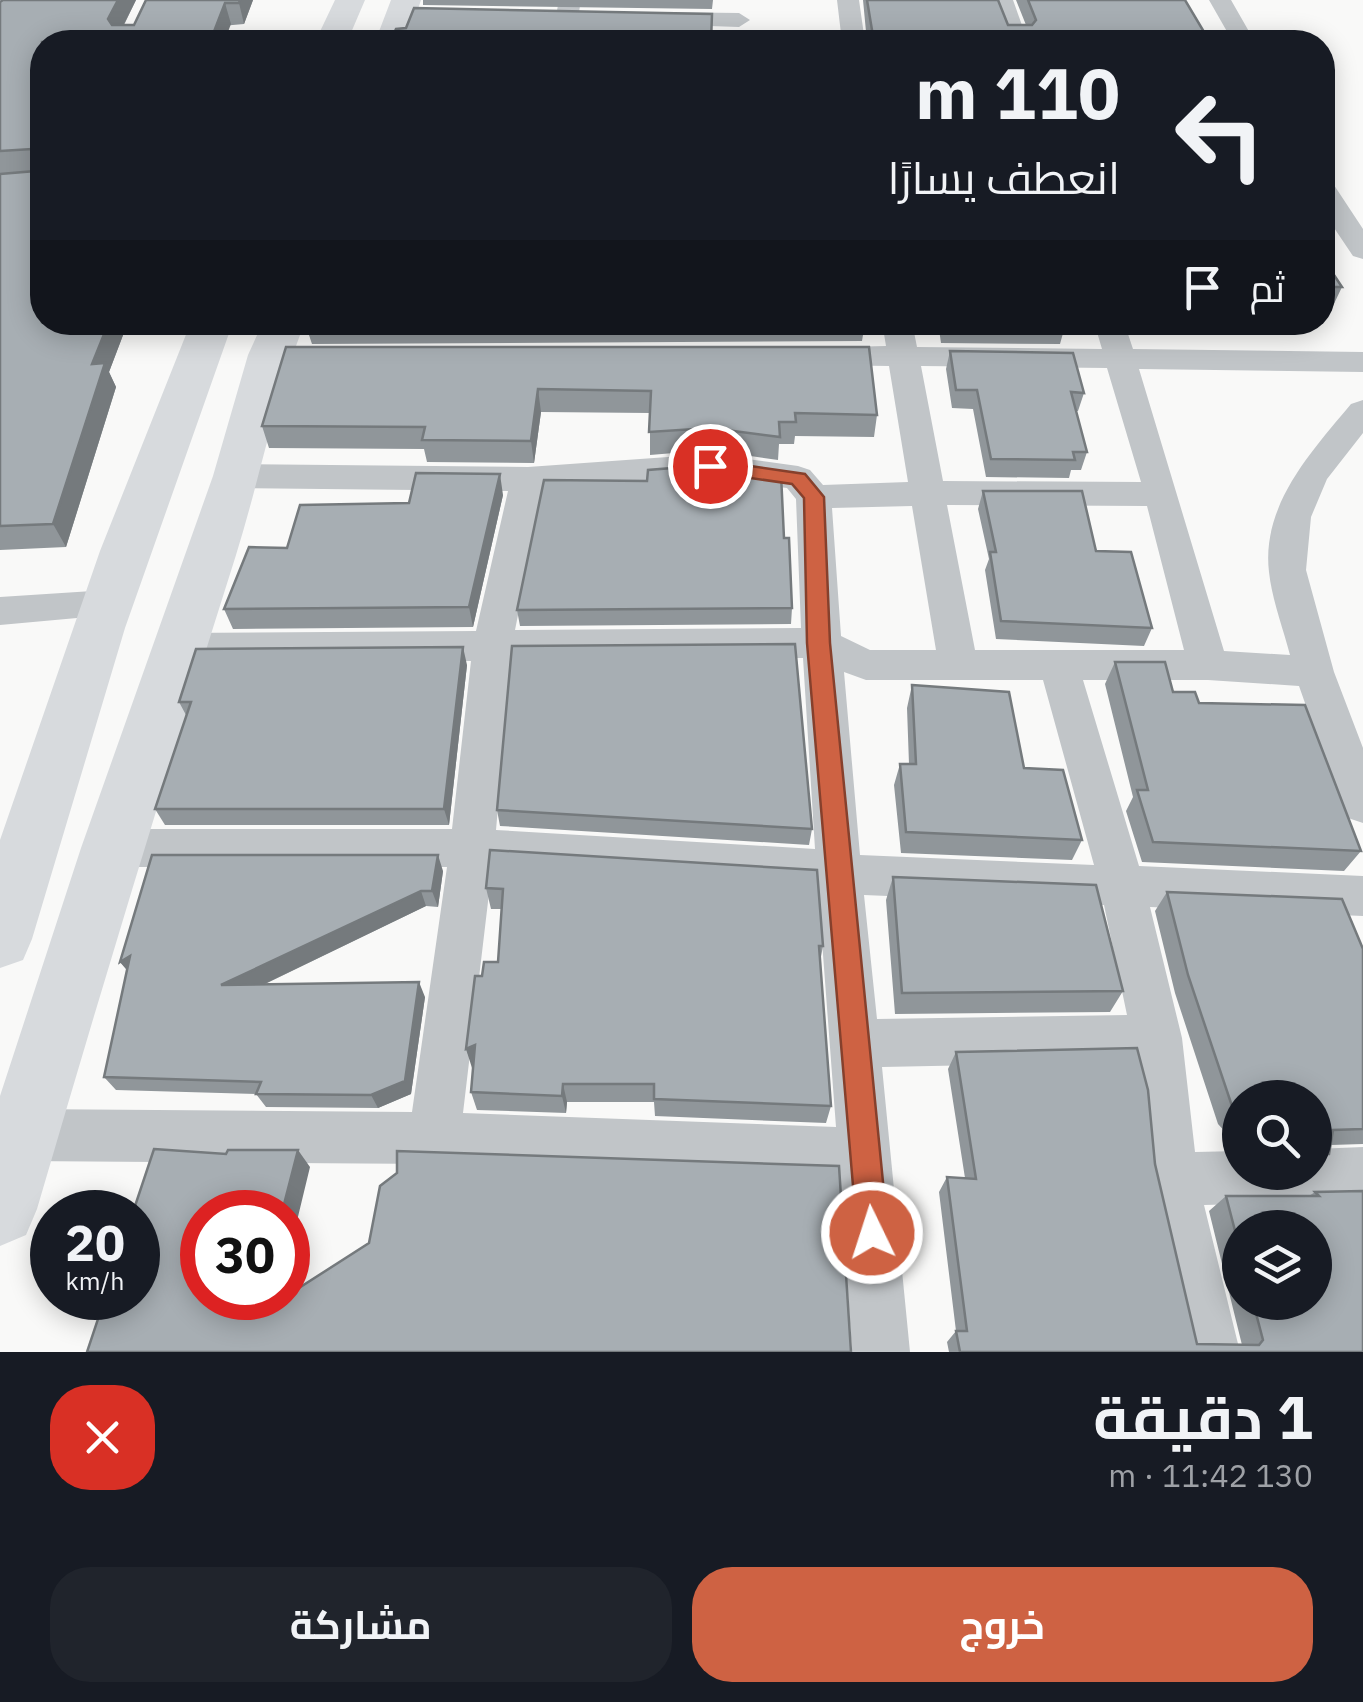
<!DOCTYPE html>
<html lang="ar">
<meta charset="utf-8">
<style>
:root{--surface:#171b24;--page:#20242c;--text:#f1f3f6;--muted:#9ea1a6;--accent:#ce6243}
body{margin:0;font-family:"IBM Plex Sans",Cairo,sans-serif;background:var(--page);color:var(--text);direction:rtl;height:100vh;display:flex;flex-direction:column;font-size:38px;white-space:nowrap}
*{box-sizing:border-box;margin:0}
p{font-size:32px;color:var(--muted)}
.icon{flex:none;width:55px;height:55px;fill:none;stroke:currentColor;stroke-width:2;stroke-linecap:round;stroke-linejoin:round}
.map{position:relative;height:1352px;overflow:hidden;direction:ltr}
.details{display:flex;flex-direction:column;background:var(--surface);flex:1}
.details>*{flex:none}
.top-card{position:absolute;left:30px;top:30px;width:1305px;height:305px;border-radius:40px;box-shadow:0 5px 25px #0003;direction:rtl;background:#171b24;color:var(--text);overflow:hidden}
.fabs{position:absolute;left:1222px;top:1080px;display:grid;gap:20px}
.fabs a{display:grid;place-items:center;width:110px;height:110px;border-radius:50%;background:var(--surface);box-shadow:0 5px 25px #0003;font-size:50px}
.speed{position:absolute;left:30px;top:1190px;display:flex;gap:20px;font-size:50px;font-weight:700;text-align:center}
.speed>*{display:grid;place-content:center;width:130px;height:130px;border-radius:50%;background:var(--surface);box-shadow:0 5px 25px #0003;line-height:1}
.speed small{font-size:25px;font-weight:400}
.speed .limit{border:15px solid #d22;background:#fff;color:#111}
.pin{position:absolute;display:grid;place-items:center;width:85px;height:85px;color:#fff;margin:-42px;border:5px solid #fff;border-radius:50%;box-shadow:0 2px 10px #0007}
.me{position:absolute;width:110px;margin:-55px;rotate:356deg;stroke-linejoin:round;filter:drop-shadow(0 0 8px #0008)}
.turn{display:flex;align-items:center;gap:35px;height:210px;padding:0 50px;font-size:45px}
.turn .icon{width:130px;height:130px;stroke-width:2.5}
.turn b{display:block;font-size:70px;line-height:85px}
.then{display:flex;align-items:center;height:95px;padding:0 50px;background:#0003;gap:20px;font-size:38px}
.round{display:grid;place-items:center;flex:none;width:105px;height:105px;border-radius:40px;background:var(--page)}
.summary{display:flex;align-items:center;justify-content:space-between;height:170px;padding:0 50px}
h1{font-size:60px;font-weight:700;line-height:75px}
.cta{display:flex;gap:20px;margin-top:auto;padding:20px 50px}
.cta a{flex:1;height:115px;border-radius:40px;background:var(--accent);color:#fff;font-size:40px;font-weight:700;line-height:115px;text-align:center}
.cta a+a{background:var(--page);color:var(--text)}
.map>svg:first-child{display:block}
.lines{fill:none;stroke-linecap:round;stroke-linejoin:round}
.minor{fill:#c1c5c8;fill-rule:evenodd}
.primary{fill:#d7dadd;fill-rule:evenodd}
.wall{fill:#90969a;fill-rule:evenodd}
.shaded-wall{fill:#757a7d}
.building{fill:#a7aeb3;stroke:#757a7d;stroke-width:2.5}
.route{fill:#ce6243;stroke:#86402c;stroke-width:2.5}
</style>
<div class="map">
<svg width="1363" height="1352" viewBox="0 0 1363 1352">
<rect width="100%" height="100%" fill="#f9f9f8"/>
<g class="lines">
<path class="minor" d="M559 0H581L574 42H551Z
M837 0H859L865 42H842Z
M991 0H1013L1028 42H1006Z
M1209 0H1231L1255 42H1233Z
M658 12 739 13 750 20 739 27 650 24 647 19Z
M1322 180 1332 182 1363 229V259L1353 256 1322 210Z
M882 322H912L917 347 1102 349 1094 322H1124L1133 349 1363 352V372L1139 369 1224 651 1290 655C1283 628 1272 600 1269 572 1261 505 1312 451 1351 404L1363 400V433L1327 479 1311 517 1306 570 1334 672 1363 748V823L1348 818 1341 805 1299 686 1208 680H1083L1139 866 1363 876V916L1150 907 1182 1038 1195 1152 1240 1151V1172H1315V1149L1363 1147V1201L1204 1205 1240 1352H1182L1144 1179 1134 1062 882 1067 910 1352H852L840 1179 434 1164 23 1161 5 1153 0 1128 5 1117 23 1109 412 1112 447 867H112L96 862 90 848 96 834 112 829H452L471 661 179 663 165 659 159 648 165 637 179 633 476 631 508 491 237 488 225 484 220 476 225 468 237 464 528 467 710 454 798 466 810 470 823 485 908 482 889 366 817 365 806 362 801 355 806 348 886 346ZM921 366 1107 368 1141 482 943 481ZM710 478 787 488 796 499 801 628 515 630 543 490ZM947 505 1147 506 1184 650H975ZM912 506 936 650H870L841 636 832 508ZM803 658 815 849 496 830 511 660ZM844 672 866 680H1043L1094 865 860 855ZM492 868 818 888 836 1127 463 1113ZM864 895 1104 905 1127 1015 877 1019Z
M108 590 121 594 127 604 121 614 0 625V597Z"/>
<path class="primary" d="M335 0H365L347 42H315Z
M391 0H421L407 42H375Z
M191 322H233L125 628 32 939 23 960 0 968V840L100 551Z
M263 322H305C275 397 260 478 236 555 167 772 101 990 37 1209L26 1235 0 1246V1096L81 848 213 476 248 355Z"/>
</g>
<path class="wall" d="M3 0H136L124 25H134L146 0H253L244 24 42 42 128 322 109 372 116 387 66 547 0 550V2Z
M423 0H713L712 9 423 5Z
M863 0H998L1008 25H1026L1016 0H1185L1210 42H867Z
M1322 257 1342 287 1331 310H1322Z
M938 322H1074L1073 326H1065L1060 344 941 343Z
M865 323 862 341 312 344 306 326Z
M286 347 877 415 874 437 795 436 794 444H779L778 460 710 450 650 455V413L541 412 534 463 427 462 424 449 269 448 262 426Z
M950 351 1084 393 1078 411H1076L1087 452 1081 470H1071L1069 478 986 477 973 409 952 408 946 369Z
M983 491 1096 551 1152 628 1144 646 996 639 985 570 989 559 978 509Z
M503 495 473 627 233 629 224 609 287 548 409 503Z
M784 538 792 608 791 624 520 626 517 610Z
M1115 662 1199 703 1361 851 1344 871 1142 862 1126 811 1133 797 1105 684Z
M467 665 449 825H165L155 809 186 715 179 702Z
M912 685 1024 768 1082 840 1072 860 901 853 894 785 900 764H909L907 708Z
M497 810 812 829 809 845 500 826Z
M490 850 823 946 820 962 831 1106 826 1123 655 1116 654 1102H567L566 1113 477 1110 471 1092 473 1067 466 1049 482 976 498 962 502 909H491L486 888Z
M443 871 438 907 426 906 263 985 425 997 411 1094 378 1108 266 1107 256 1094 116 1090 104 1077 127 970 120 962Z
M893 877 1123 991 1110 1012 895 1014 886 900Z
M1167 892 1363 949V1144L1331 1145 1329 1154 1315 1165V1098H1240V1148L1218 1124 1175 993 1155 911Z
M956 1052 1155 1164 1197 1344 1242 1345 1209 1211 1226 1196H1309L1315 1192 1363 1191V1352H949L947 1342 956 1331 939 1192 947 1177 965 1178 948 1069ZM1240 1228 1315 1302H1240Z"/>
<path class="shaded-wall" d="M118 0H136L116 40 108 19Z
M240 0H253L244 24 239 3Z
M225 3 231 24 224 42H210Z
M109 322H128L109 372 116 387 66 547 53 524 92 364Z
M538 389 541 412 534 463 531 441Z
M500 474 503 495 473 627 469 607Z
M463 647 467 665 449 825 444 809Z
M438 855 443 871 438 907 432 891Z
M421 891 426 906 231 1000 221 985Z
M130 956 132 976 120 962Z
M419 982 425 997 411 1094 378 1108 371 1095Z
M475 1045 481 1064 472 1068 466 1049Z
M563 1084 567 1102 566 1113 562 1096Z
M298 1150 310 1167 288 1258V1212H282Z
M260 1298H278L270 1328 255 1315Z"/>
<path class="building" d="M3 0H118L108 19 112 25H134L146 0H240L239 3H225L210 42H42V322H109L92 364 105 363 53 524 0 526V174L35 171 36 153 32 149 0 151V2Z
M867 0H998L1008 25H1032L1036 20 1028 0H1185L1210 42H874Z
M414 8 712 14 711 42H390L396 29 406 28Z
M1322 257 1342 287H1322Z
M307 322H865V323L306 326Z
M286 347H869L877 415 795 413 796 422H779L780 437 711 428 649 432 651 391 538 389 531 441 422 440 425 427 262 426Z
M950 351 1073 353 1084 393 1071 392 1087 452H1073L1075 460 991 459 977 390H956Z
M710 465 781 474 784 538H789L792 608 517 610 544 480 647 481 648 470Z
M416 473 500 474 469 607 224 609 249 547 287 548 300 505 409 503Z
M983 491H1082L1096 551 1131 552 1152 628 1001 621 990 552H996Z
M795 644 812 829 497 810 512 646Z
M463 647 444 809H155L191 702H179L196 649Z
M1115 662H1165L1173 692H1195L1199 703 1305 705 1361 851 1153 842 1137 790H1148Z
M912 685 1009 692 1024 768 1063 770 1082 840 906 832 900 764H916Z
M490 850 817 870 823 946H819L831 1106 654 1099V1084H563L562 1096 471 1092 475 1045 466 1049 475 976H482L484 962H498L503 889 486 888Z
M152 855H438L432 891H421L221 985 419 982 405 1081 371 1095 256 1094 261 1082 104 1077 130 956 120 962Z
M893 877 1096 885 1123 991 902 993Z
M1167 892 1342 899 1363 949V1129L1333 1130 1329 1154H1315V1098H1240V1116L1233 1109 1188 975Z
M1137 1048 1148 1090 1155 1164 1197 1344 1259 1345 1263 1340 1253 1302H1315V1228H1240V1250L1226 1196H1319L1315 1192 1363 1191V1352H960L956 1331H967L947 1177 976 1179 956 1052Z
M154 1149 226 1154 228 1150H298L282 1212H202V1298H260L255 1315 283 1298H288V1295L369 1243 380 1186 397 1173V1151L839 1166 851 1352H87L105 1298H138V1212H133Z"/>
<path class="route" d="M710 460 805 474 824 497 830 643 888 1233 884 1244 872 1249 861 1244 857 1233 807 643 804 498 792 484 703 471V462Z"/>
</svg>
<div class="fabs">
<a><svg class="icon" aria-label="search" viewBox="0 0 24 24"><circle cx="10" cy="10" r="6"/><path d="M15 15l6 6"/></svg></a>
<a><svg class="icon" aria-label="layers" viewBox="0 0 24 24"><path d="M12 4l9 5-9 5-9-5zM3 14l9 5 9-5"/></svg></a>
</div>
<div class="speed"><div>20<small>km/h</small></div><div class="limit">30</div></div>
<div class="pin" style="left:710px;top:466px;background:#d93025"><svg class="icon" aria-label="arrive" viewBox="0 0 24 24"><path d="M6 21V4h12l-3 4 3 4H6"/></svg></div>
<svg class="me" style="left:872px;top:1233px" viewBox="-20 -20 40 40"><circle r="17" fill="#ce6243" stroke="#fff" stroke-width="3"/><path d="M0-11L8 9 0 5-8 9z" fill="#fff"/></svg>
<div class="top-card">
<div class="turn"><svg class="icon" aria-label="left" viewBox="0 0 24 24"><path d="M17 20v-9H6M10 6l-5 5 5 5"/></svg><div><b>110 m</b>انعطف يسارًا</div></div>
<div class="then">ثم<svg class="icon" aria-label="arrive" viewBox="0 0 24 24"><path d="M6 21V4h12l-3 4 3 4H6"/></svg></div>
</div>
</div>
<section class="details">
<div class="summary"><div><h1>1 دقيقة</h1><p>130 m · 11:42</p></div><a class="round" style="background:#d93025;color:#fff"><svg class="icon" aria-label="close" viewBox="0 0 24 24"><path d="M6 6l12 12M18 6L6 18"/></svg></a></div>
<div class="cta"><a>خروج</a><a>مشاركة</a></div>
</section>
